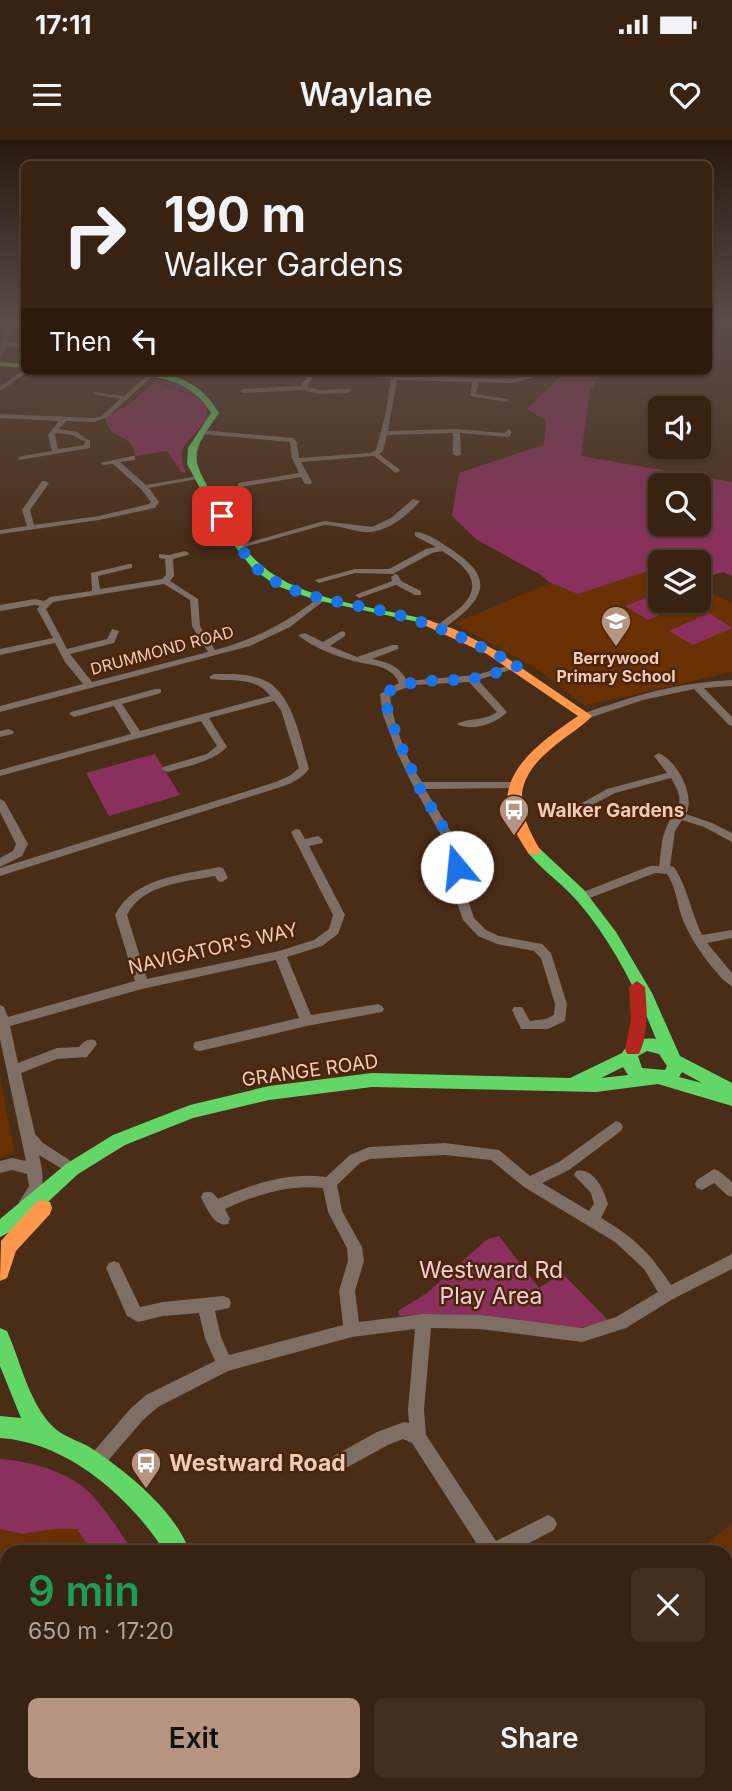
<!DOCTYPE html>
<meta charset="utf-8">
<style>
:root{--surface:#382211;--page:#432f1f;--text:#f1f3f6;--muted:#aba49f;--line:#523f31;--accent:#b59481}
body{margin:0;font-family:Inter,sans-serif;background:var(--page);color:var(--text);height:100vh;display:flex;flex-direction:column;font-size:26px;white-space:nowrap}
*{box-sizing:border-box;margin:0}
p{font-size:23px;color:var(--muted)}
.icon{flex:none;width:38px;height:38px;fill:none;stroke:currentColor;stroke-width:2;stroke-linecap:round;stroke-linejoin:round}
.map{position:relative;flex:1;overflow:hidden}
.side{position:absolute;left:0px;top:1405px;width:733px;height:247px;display:flex;flex-direction:column;background:var(--surface);border-radius:21px 21px 0 0;box-shadow:0 2px 5px #0004,0 0 0 2px var(--line)}
.side>*{flex:none}
.banner{position:absolute;left:21px;top:21px;width:691px;height:214px;border-radius:10px;box-shadow:0 2px 5px #0004,0 0 0 2px var(--line);background:#382211;color:var(--text);overflow:hidden}
.controls{position:absolute;left:648px;top:256px;display:grid;gap:14px}
.controls a{display:grid;place-items:center;width:63px;height:63px;border-radius:10px;background:var(--surface);box-shadow:0 2px 5px #0004,0 0 0 2px var(--line);font-size:35px}
.pin{position:absolute;display:grid;place-items:center;width:60px;height:60px;color:#fff;margin:-30px;border-radius:14px;box-shadow:0 4px 10px #0006}
.me{position:absolute;width:77px;margin:-38px;rotate:343deg;stroke-linejoin:round;filter:drop-shadow(0 0 5px #0008)}
.turn{display:flex;align-items:center;gap:24px;height:147px;padding:0 28px;font-size:32px}
.turn .icon{width:91px;height:91px;stroke-width:2.5}
.turn b{display:block;font-size:49px;line-height:60px}
.then{display:flex;align-items:center;height:66px;padding:0 28px;background:#0003;gap:14px;font-size:26px}
.round{display:grid;place-items:center;flex:none;width:74px;height:74px;border-radius:10px;background:var(--page)}
.summary{display:flex;align-items:center;justify-content:space-between;height:119px;padding:0 28px}
h1{font-size:42px;font-weight:600;line-height:52px;color:#1e9e55}
.action{display:flex;gap:14px;margin-top:auto;padding:14px 28px}
.action a{flex:1;height:80px;border-radius:10px;background:var(--accent);color:#111;font-size:28px;font-weight:600;line-height:80px;text-align:center}
.action a+a{background:var(--page);color:var(--text)}
.status{display:flex;justify-content:space-between;align-items:center;height:49px;padding:0 35px;background:var(--surface);direction:ltr}
.status svg{height:19px;fill:currentColor}
header{display:flex;justify-content:space-between;align-items:center;height:91px;padding:0 28px;background:var(--surface);font-size:32px;font-weight:600}
.map>svg:first-child{display:block}
.built{fill:#693003}
.green{fill:#8a305c;fill-rule:evenodd}
.lines{fill:none;stroke-linecap:round;stroke-linejoin:round}
.street{fill:#7e6e64;fill-rule:evenodd}
.fast{fill:#63d668;fill-rule:evenodd}
.slow{fill:#ff974d;fill-rule:evenodd}
.jam{fill:#b3261e;fill-rule:evenodd}
.shaded-wall{fill:#423221}
.building{fill:#5e472f;stroke:#423221;stroke-width:2}
.route{stroke:#1a73e8;stroke-width:12;stroke-dasharray:0 21.6}
.labels{text-anchor:middle;stroke-width:5;stroke-linejoin:round;paint-order:stroke}
.far-street-label{font-size:16px;fill:#eeccba;stroke:#4e2408}
.far-poi-label{font-size:16px;font-weight:bold;fill:#eeccba;stroke:#4e2408}
.poi-label{font-size:19px;font-weight:bold;fill:#eeccba;stroke:#4e2408;text-anchor:start}
.street-label{font-size:19px;fill:#eeccba;stroke:#4e2408}
.near-park-label{font-size:23px;fill:#edcedb;stroke:#4e2408}
.near-poi-label{font-size:23px;font-weight:bold;fill:#eeccba;stroke:#4e2408;text-anchor:start}
</style>
<div class="status"><b>17:11</b><svg viewBox="0 0 49 12"><path d="M0 12V9h3v3zM5 12V6h3v6zM10 12V3h3v9zM15 12V0h3v12zM26 1h20v11H26zM47 4h2v5h-2z"/></svg></div>
<header><svg class="icon" aria-label="menu" viewBox="0 0 24 24"><path d="M4 6h16M4 12h16M4 18h16"/></svg>Waylane<svg class="icon" aria-label="heart" viewBox="0 0 24 24"><path d="M12 20l-8-8c-3-5 5-10 8-4 3-6 11-1 8 4z"/></svg></header>
<div class="map">
<svg width="732" height="1651" viewBox="0 0 732 1651">
<rect width="100%" height="100%" fill="#4a2d17"/>
<path class="built" d="M629 410 660 426V460H698V446L732 463V532L585 566 537 529 454 483Z
M0 936 14 1011 0 1018Z
M732 1383V1651H469L466 1645H726V1412H697Z
M0 1389 22 1394 54 1389H77L92 1412H7V1589L0 1595Z"/>
<path class="green" d="M566 231H602L590 251 581 316 732 342V436L723 432 698 440V422H660V427L578 454 549 442 541 435 477 400 452 376 459 333 544 305 546 281 527 269ZM660 345H698V383H660Z
M152 238 188 246 206 259 208 277C196 298 171 304 186 332L182 333 167 311 136 316C134 313 134 309 132 306 125 294 108 297 105 277L130 264 155 241 203 260Z
M660 452V460L689 462 648 480 625 466Z
M709 473 732 488 693 505 669 491Z
M155 614 180 655 109 676 86 633Z
M499 1096 539 1148 562 1133 609 1181 574 1189 441 1174 399 1176 398 1171 427 1153 486 1100Z
M0 1319C30 1321 70 1332 91 1354 107 1371 120 1393 134 1412H92L77 1389H54L22 1394 0 1389Z
M726 1461 732 1467V1651H479L476 1645H726Z"/>
<g class="lines">
<path class="street" d="M9 184 14 185 7 203 24 202V206L6 207 3 215 0 217V207Z
M24 230 29 231 0 251V246Z
M310 231H316L307 247 319 250 348 249 351 251 348 253 319 254 303 250 243 253 240 251 243 249 301 246Z
M341 231H358L394 236 433 237 434 231H440L439 237 513 239 526 236 529 231H535L531 238 513 243 479 242 476 254 508 259V261L506 262 470 256 472 242 397 240 388 291 456 289 505 293 508 289 511 291V295L508 297 460 293 461 314 457 316 453 314V293L387 295 383 311 379 314 399 329 400 331 396 333 374 316 301 322 312 342 311 344H305L301 337 241 347H238V343L299 333 292 318 290 302 201 294 198 292 201 290 293 298 297 302 299 318 370 313 376 310 385 276 391 239Z
M148 235 153 236 106 278 94 282 66 281 59 289 77 292 86 299 90 300V308L19 320 18 318 22 316 52 311 48 295 59 281 0 278V274L94 278 102 276 120 259 93 254V252L124 256ZM56 293 73 295 81 300 85 301 84 305 58 309 55 295Z
M132 316H135V320L120 322 146 345 198 336 202 338 149 348 159 362 155 368 99 380 0 394V390L27 386 22 370 42 341H45L49 343 30 370 34 385 99 376 149 364 151 362 141 349 113 324 104 325 100 323Z
M413 359 420 361C406 377 385 394 363 392 349 390 338 385 324 385L241 408 237 406 324 381 372 387 391 378Z
M415 392C426 392 440 402 449 408 500 440 482 461 443 489L436 487C444 479 454 474 462 466 486 442 463 424 442 411L432 413 393 434 355 433 319 443 315 440 355 429H389L426 409 436 407 415 396Z
M185 411 189 413 188 415 173 419 174 436 170 441 198 459 200 486 215 510C255 499 287 483 319 457L326 459 290 487 250 506 0 572V566L83 544 65 522 55 503 0 515V509L53 498 37 469 40 466 35 465 0 471V465L35 459 44 461 50 457 92 451 91 433 129 424H132V428L98 436 100 449 162 439 166 435 165 419 159 418V414L169 415ZM164 444 190 460 192 486 208 512 92 542 70 514 114 503 119 491 112 489 107 499 67 509 46 469 53 462Z
M395 434 398 435 401 441 421 451V455H415L396 445 359 458 355 455 392 441 391 437Z
M342 491 345 492V496L330 506 357 517 392 505H398V509L372 519C387 522 400 526 407 541L476 535 518 523 523 526 478 540 507 572C496 584 471 592 457 584 469 577 483 582 497 572L469 542 414 545 397 551 390 555C392 581 407 621 422 642H514L519 645 514 648 425 649 457 702 465 751 474 778 486 790 499 796 542 804 551 813 567 864 565 881 548 889H521L512 870 514 867H522L530 881 546 879 554 875 555 864 541 818 534 811 497 804 478 796 463 780 453 751 445 702 411 642 396 610 383 575 380 554 399 543C390 522 365 526 347 519 330 514 311 506 298 495L305 493 323 502Z
M214 534C231 534 252 533 268 542 294 558 301 602 309 629 302 638 294 642 284 646L0 736V728L276 642 291 635 299 628 281 570 274 561 209 578 227 607C212 622 191 625 171 631L167 632 162 629 163 627 207 614 217 606 201 581 0 636V630L131 594 114 566 74 577 69 574 71 572 155 549H161V553L122 564 140 591 270 556C256 536 232 542 211 539L209 537Z
M732 540V546L704 548 732 577V586L729 585 694 549 643 560 586 579 581 576C590 570 602 567 612 564 651 550 691 542 732 540Z
M9 589 14 592 13 594 0 597V591Z
M659 613C677 621 696 656 686 674L712 683 732 693V702L704 687 682 680 675 691 670 726 674 727C688 748 691 773 702 795L732 790V798L707 803 732 833V846C724 842 718 834 712 827 699 811 688 794 681 775 677 761 675 746 667 734L655 733 582 761 576 757 578 754 650 726H659C661 715 661 701 665 691 674 665 689 668 671 638L615 653 577 673 573 674 568 671 607 649 667 633 654 616Z
M0 659 5 662 28 704 22 716 0 727V718L13 711 16 704 0 672Z
M296 689 300 690 305 699 318 696 323 700 322 703 309 706 345 775 338 794 322 806 287 817 311 875 378 864 382 866 384 869 382 872 307 886 200 911 195 910 193 906 195 902 200 901 299 878 276 820 142 849 10 886 18 923 57 908 79 907C84 902 87 898 95 900L97 904 87 917 57 919 21 933 35 994 43 1003 77 1025 79 1029 77 1033 72 1035 39 1015C43 1034 46 1044 35 1061 31 1067 29 1069 21 1066L19 1062 29 1046 27 1034 12 1030 0 1033V1021L12 1018 26 1021 0 899V865L4 867 8 877 135 841 115 775C134 737 182 735 219 727L223 728 228 738 222 742 218 741 215 736C185 742 142 744 127 775L147 839 279 811 314 800 329 789 333 775 291 692Z
M616 981 621 983 623 987 621 991 569 1030 542 1043 589 1071 594 1064 591 1053 574 1035 576 1031C594 1027 604 1050 608 1064L601 1078C634 1097 650 1113 671 1145L732 1114V1129L673 1159 626 1188 582 1202 480 1189 431 1188 424 1270 426 1295 496 1401 548 1375 554 1378 557 1384 554 1390 512 1412H482L412 1303 403 1299 388 1305 344 1329 338 1332 332 1329 329 1323 332 1317 377 1292 404 1282 409 1283 408 1270 415 1189 352 1197 228 1231 158 1267 143 1280 100 1330 94 1333 88 1330 85 1324 88 1318 131 1268 146 1255 215 1221 205 1198 199 1173 163 1176 138 1182 127 1176 106 1128 109 1123 114 1121 119 1123 140 1167 163 1162 223 1156 229 1158 231 1163 229 1168 215 1171 221 1197 229 1215 343 1185 339 1151 348 1121 347 1108 328 1072 323 1048C288 1044 256 1055 225 1069L230 1079 228 1084C215 1088 206 1068 201 1057L203 1053C211 1050 213 1053 218 1059 253 1044 287 1032 326 1037L350 1015 369 1007 445 1003 499 1010 530 1036 559 1022ZM445 1015 491 1020 524 1047 615 1102 644 1129 658 1152 616 1177 582 1188 480 1175 424 1174 359 1182 355 1151 364 1121 362 1107 342 1071 337 1045 360 1023 370 1019Z
M714 1029 719 1031 732 1042V1057L727 1055 714 1043 702 1050 697 1048 695 1044 697 1040Z"/>
<path class="fast" d="M0 222 24 224V228L0 226Z
M86 231C136 231 191 223 219 273 188 317 191 317 217 363 229 385 241 408 260 424 301 462 380 467 432 481V485L316 460 277 446 253 429 223 391 187 324 188 308 211 273C187 230 133 235 90 233Z
M534 706 539 708 584 750 616 792 652 853 680 916 732 943V966L658 944 596 952 372 947 269 960 193 978 125 1005 78 1034 22 1086 0 1097V1079L66 1024 113 995 190 965 269 946 372 933 570 938 622 913C629 901 643 897 656 899 637 851 613 803 579 763 564 745 544 732 529 714L527 711 529 708ZM647 911 659 914 667 926 665 930 642 928 638 916ZM623 927 628 935 601 938ZM682 932 702 943 679 937Z
M0 1188 7 1191C21 1222 30 1269 58 1291 68 1298 81 1302 91 1308 128 1333 174 1369 190 1412H165C130 1357 67 1302 0 1298V1276L21 1278 0 1226Z
M240 1645H266L268 1651H242Z"/>
<path class="slow" d="M428 480 454 489 495 510 592 576C583 586 569 594 558 603 513 638 513 665 541 711L539 714H529C520 700 510 686 508 669 501 627 548 597 578 576L487 514 424 485 422 483Z
M43 1060 50 1062 52 1068 50 1074 16 1111 7 1138 0 1141 1 1101 36 1062Z"/>
<path class="jam" d="M637 841 645 847C647 869 649 893 639 914H627L625 909 631 880 629 847Z"/>
</g>
<path class="shaded-wall" d="M7 1571V1581L0 1586V1577Z"/>
<path class="building" d="M0 1452 7 1466V1571L0 1577Z"/>
<linearGradient id="sky" x2="0" y2="1"><stop stop-color="#29190d"/><stop offset="0.44" stop-color="#5a4c47"/><stop offset="1" stop-color="#5a4c47" stop-opacity="0"/></linearGradient>
<rect width="732" height="414" fill="url(#sky)"/>
<g class="lines">
<path class="route" d="M222 376C234 396 244 418 262 433 299 461 352 462 395 474 440 486 478 504 518 526 503 530 486 537 470 539 444 542 406 537 385 554V562L398 599 420 649 452 702 457 727"/>
</g>
<defs>
<g id="school-pin" transform="scale(1.575)"><path d="M0 17L-7.5 6A9.5 9.5 0 1 1 7.5 6Z" fill="#b59481" stroke="#4e2408"/><path d="M0-5L7-2L0 1L-7-2ZM-4 1L0 2.5L4 1V4Q0 6-4 4Z" fill="#fff"/></g>
<g id="bus-pin" transform="scale(1.575)"><path d="M0 17L-7.5 6A9.5 9.5 0 1 1 7.5 6Z" fill="#b59481" stroke="#4e2408"/><path d="M-5-6H5V4H4V6H2V4H-2V6H-4V4H-5ZM-3.5-4V0h7V-4ZM-3.5 1.2v1.5H-2V1.2ZM2 1.2v1.5H3.5V1.2Z" fill="#fff"/></g>
</defs>
<g fill-rule="evenodd">
<use href="#school-pin" x="616" y="481"/>
<use href="#bus-pin" x="514" y="670"/>
<use href="#bus-pin" x="146" y="1323"/>
</g>
<g class="labels">
<g class="far-street-label">
<text transform="translate(162 510) rotate(-15)" y="6">DRUMMOND ROAD</text>
</g>
<g class="far-poi-label">
<text x="616" y="524">Berrywood<tspan x="616" dy="18">Primary School</tspan></text>
</g>
<g class="poi-label">
<text x="537" y="677">Walker Gardens</text>
</g>
<g class="street-label">
<text transform="translate(213 808) rotate(-13)" y="7">NAVIGATOR'S WAY</text>
<text transform="translate(310 930) rotate(-8)" y="7">GRANGE ROAD</text>
</g>
<g class="near-park-label">
<text x="491" y="1138">Westward Rd<tspan x="491" dy="26">Play Area</tspan></text>
</g>
<g class="near-poi-label">
<text x="169" y="1331">Westward Road</text>
</g>
</g>
</svg>
<div class="controls">
<a><svg class="icon" aria-label="sound" viewBox="0 0 24 24"><path d="M4 9h4l5-4v14l-5-4H4zM17 9q2 3 0 6"/></svg></a>
<a><svg class="icon" aria-label="search" viewBox="0 0 24 24"><circle cx="10" cy="10" r="6"/><path d="M15 15l6 6"/></svg></a>
<a><svg class="icon" aria-label="layers" viewBox="0 0 24 24"><path d="M12 4l9 5-9 5-9-5zM3 14l9 5 9-5"/></svg></a>
</div>
<div class="pin" style="left:222px;top:376px;background:#d93025"><svg class="icon" aria-label="arrive" viewBox="0 0 24 24"><path d="M6 21V4h12l-3 4 3 4H6"/></svg></div>
<svg class="me" style="left:457px;top:727px" viewBox="-20 -20 40 40"><circle r="19" fill="#fff"/><path d="M0-13L10 11 0 6-10 11z" fill="#1a73e8"/></svg>
<div class="banner">
<div class="turn"><svg class="icon" aria-label="right" viewBox="0 0 24 24"><path d="M7 20v-9h11M14 6l5 5-5 5"/></svg><div><b>190 m</b>Walker Gardens</div></div>
<div class="then">Then<svg class="icon" aria-label="left" viewBox="0 0 24 24"><path d="M17 20v-9H6M10 6l-5 5 5 5"/></svg></div>
</div>
<section class="side">
<div class="summary"><div><h1>9 min</h1><p>650 m · 17:20</p></div><a class="round"><svg class="icon" aria-label="close" viewBox="0 0 24 24"><path d="M6 6l12 12M18 6L6 18"/></svg></a></div>
<div class="action"><a>Exit</a><a>Share</a></div>
</section>
</div>
